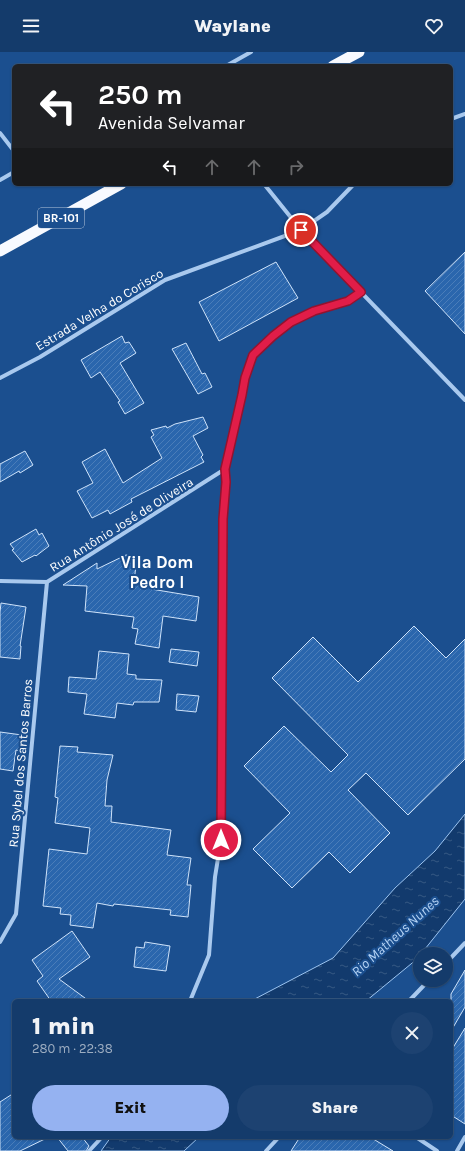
<!DOCTYPE html>
<meta charset="utf-8">
<style>
:root{--surface:#143b6b;--page:#1d4271;--text:#f1f3f6;--muted:#9dadc1;--line:#33557e;--accent:#95b2f1}
body{margin:0;font-family:Karla,sans-serif;background:var(--page);color:var(--text);height:100vh;display:flex;flex-direction:column;font-size:15px;white-space:nowrap}
*{box-sizing:border-box;margin:0}
p{font-size:13px;color:var(--muted)}
.icon{flex:none;width:22px;height:22px;fill:none;stroke:currentColor;stroke-width:2;stroke-linecap:round;stroke-linejoin:round}
.map{position:relative;flex:1;overflow:hidden}
.panel{position:absolute;left:12px;top:947px;width:441px;height:140px;display:flex;flex-direction:column;background:var(--surface);border-radius:6px;box-shadow:0 1px 3px #0004,0 0 0 1px var(--line)}
.panel>*{flex:none}
.guide{position:absolute;left:12px;top:12px;width:441px;height:122px;border-radius:6px;box-shadow:0 1px 3px #0004,0 0 0 1px var(--line);background:#202124;color:#fff;overflow:hidden}
.fabs{position:absolute;left:413px;top:895px;display:grid;gap:8px}
.fabs a{display:grid;place-items:center;width:40px;height:40px;border-radius:50%;background:var(--surface);box-shadow:0 1px 3px #0004,0 0 0 1px var(--line);font-size:20px}
.pin{position:absolute;display:grid;place-items:center;width:34px;height:34px;color:#fff;margin:-17px;border:2px solid #fff;border-radius:50%;box-shadow:0 1px 4px #0007}
.me{position:absolute;width:44px;margin:-22px;rotate:0deg;stroke-linejoin:round;filter:drop-shadow(0 0 3px #0008)}
.turn{display:flex;align-items:center;gap:14px;height:84px;padding:0 20px;font-size:18px}
.turn .icon{width:52px;height:52px;stroke-width:2.5}
.turn b{display:block;font-size:28px;line-height:34px}
.lanes{display:flex;align-items:center;height:38px;padding:0 20px;background:#0003;justify-content:center;gap:20px;direction:ltr}
.lanes .off{opacity:.35}
.round{display:grid;place-items:center;flex:none;width:42px;height:42px;border-radius:21px;background:var(--page)}
.overview{display:flex;align-items:center;justify-content:space-between;height:68px;padding:0 20px}
h1{font-size:24px;font-weight:800;line-height:30px}
.button{display:flex;gap:8px;margin-top:auto;padding:8px 20px}
.button a{flex:1;height:46px;border-radius:24px;background:var(--accent);color:#111;font-size:16px;font-weight:800;line-height:46px;text-align:center}
.button a+a{background:var(--page);color:var(--text)}
header{display:flex;justify-content:space-between;align-items:center;height:52px;padding:0 20px;background:var(--surface);font-size:18px;font-weight:800}
.map>svg:first-child{display:block}
.water{fill:url(#water-ripples);stroke:#9cc4f0}
.building{fill:url(#building-hatch);stroke:#cfe3fa}
.lines{fill:none;stroke-linecap:round;stroke-linejoin:round}
.minor{stroke:#a9c9ee;stroke-width:4}
.trunk{stroke:#f8faff;stroke-width:11}
.route-casing{stroke:#92132f;stroke-width:10}
.route{stroke:#e11d48;stroke-width:7}
.labels{text-anchor:middle;stroke-width:4;stroke-linejoin:round;paint-order:stroke}
.shield{fill:#1b4f8f;stroke:#bbcadd;stroke-width:1}
.shield-label{font-size:12px;font-weight:bold;fill:#fff}
.street-label{font-size:13px;fill:#fff;stroke:#1b4f8f}
.water-label{font-size:14px;font-style:italic;fill:#b5d3f5;stroke:#1b4f8f}
.district-label{font-size:17px;font-weight:bold;fill:#fff;stroke:#1b4f8f}
</style>
<header><svg class="icon" aria-label="menu" viewBox="0 0 24 24"><path d="M4 6h16M4 12h16M4 18h16"/></svg>Waylane<svg class="icon" aria-label="heart" viewBox="0 0 24 24"><path d="M12 20l-8-8c-3-5 5-10 8-4 3-6 11-1 8 4z"/></svg></header>
<div class="map">
<svg width="465" height="1099" viewBox="0 0 465 1099">
<defs>
<pattern id="water-ripples" width="26" height="14" patternUnits="userSpaceOnUse"><rect width="26" height="14" fill="#123a6d"/><path d="M2 4q2-2 4 0t4 0M15 11q2-2 4 0t4 0" fill="none" stroke="#365883"/></pattern>
<pattern id="building-hatch" width="6" height="6" patternUnits="userSpaceOnUse"><rect width="6" height="6" fill="#2a66ad"/><path d="M-1 1l2-2M0 6l6-6M5 7l2-2" fill="none" stroke="#4a7db9"/></pattern>
</defs>
<rect width="100%" height="100%" fill="#1b4f8f"/>
<path class="water" d="M465 762V847L417 907 366 949H251L333 906 395 836 435 799Z
M111 1085H199L184 1099H101Z"/>
<path class="building" d="M465 200V282L425 239Z
M276 210 298 246 219 289 199 250Z
M122 284 125 291 129 290 136 301 120 311 144 351 125 362 118 350 120 349 100 320 91 326 81 308Z
M186 291 202 322 205 321 212 335 198 342 172 297Z
M203 365 208 376 193 384 203 403 201 405 204 410 131 447 132 450 110 462 108 458 92 466 77 439 93 431 82 410 105 397 123 431 162 406 151 385 154 383 151 378 166 374 167 376 175 372Z
M25 399 33 413 20 421 19 419 0 430V412Z
M36 477 39 483 42 481 49 494 36 504 35 503 22 510 12 498 14 497 10 492Z
M126 503 137 505 134 530 152 533 151 537 199 545 196 569 163 564 159 596 135 592 138 577 132 576 134 565 85 559 87 534 63 533 97 511V517Z
M1 551 26 555 20 594H21L20 607 0 605V560Z
M414 574 446 606 465 587V707L408 763 366 721 348 738 390 781 350 821 329 800 292 836 253 797 290 761 244 714 284 674 331 720 348 703 272 626 313 585 358 630Z
M171 597 199 600 197 614 169 610Z
M99 599 129 602 127 622 136 623V627L162 628 159 650H134L133 653 117 651 115 666 84 662 87 642 68 640 69 625 96 627Z
M177 642 199 644 196 660 176 658Z
M0 680 22 683 20 699 16 698 13 719 0 717Z
M60 694 78 695 77 700 113 703 107 728 105 754H112L111 770 171 778 167 803 191 806 187 833H191L188 865 170 863 171 858 114 852 113 854 97 851 93 876 70 873 71 863 60 862 61 856 43 854 49 797 87 802 90 776 55 771 58 746 55 745Z
M72 879 90 905 59 927 89 949H51L37 929 43 924 32 908Z
M145 890 170 894 166 919 134 915 136 895 144 896Z
M465 918V955L451 979V942Z
M465 976V1072L451 1063V999Z
M14 1041V1085H49L20 1099H0V1050Z
M57 1085H82L89 1094 86 1099H68Z
M300 1085H370L393 1099H291Z"/>
<g class="lines">
<path class="minor" d="M226 14 251 0
M451 67 465 62
M0 81 14 99
M0 128 14 120
M264 132 301 178 465 348
M0 326 40 305 165 228 301 178 327 160 354 132
M0 529 47 530 225 417
M0 890 16 862 47 530
M446 911 465 891
M190 949 209 903 215 825 221 788 223 467 226 430 225 417 242 343 245 326 253 303 273 284 291 270 314 259 348 249 361 240
M409 949 429 928
M416 1085 437 1099
M89 1099 102 1085
M266 1099 279 1085
M457 1099 465 1085"/>
<path class="trunk" d="M333 14 359 0
M0 199 121 132"/>
</g>
<g class="lines">
<g class="route-casing">
<path id="route" d="M221 788 223 467 226 430 225 417 242 343 245 326 253 303 273 284 291 270 314 259 348 249 361 240 301 178"/>
</g>
<use href="#route" class="route"/>
</g>
<g class="labels">
<rect class="shield" x="38" y="156" width="46" height="20" rx="3"/>
<g class="shield-label">
<text x="61" y="170">BR-101</text>
</g>
<g class="street-label">
<text transform="translate(99 257) rotate(-31)" y="5">Estrada Velha do Corisco</text>
<text transform="translate(121 472) rotate(-32)" y="5">Rua Antônio José de Oliveira</text>
<text transform="translate(20 711) rotate(-85)" y="5">Rua Sybel dos Santos Barros</text>
</g>
<g class="water-label">
<text transform="translate(395 884) rotate(-42)" y="5">Rio Matheus Nunes</text>
</g>
<g class="district-label">
<text x="157" y="516">Vila Dom<tspan x="157" dy="20">Pedro I</tspan></text>
</g>
</g>
</svg>
<div class="fabs">
<a><svg class="icon" aria-label="layers" viewBox="0 0 24 24"><path d="M12 4l9 5-9 5-9-5zM3 14l9 5 9-5"/></svg></a>
</div>
<div class="pin" style="left:301px;top:178px;background:#d93025"><svg class="icon" aria-label="arrive" viewBox="0 0 24 24"><path d="M6 21V4h12l-3 4 3 4H6"/></svg></div>
<svg class="me" style="left:221px;top:788px" viewBox="-20 -20 40 40"><circle r="17" fill="#e11d48" stroke="#fff" stroke-width="3"/><path d="M0-11L8 9 0 5-8 9z" fill="#fff"/></svg>
<div class="guide">
<div class="turn"><svg class="icon" aria-label="left" viewBox="0 0 24 24"><path d="M17 20v-9H6M10 6l-5 5 5 5"/></svg><div><b>250 m</b>Avenida Selvamar</div></div>
<div class="lanes"><svg class="icon" aria-label="left" viewBox="0 0 24 24"><path d="M17 20v-9H6M10 6l-5 5 5 5"/></svg><svg class="icon off" aria-label="ahead" viewBox="0 0 24 24"><path d="M12 20V5M6 11l6-6 6 6"/></svg><svg class="icon off" aria-label="ahead" viewBox="0 0 24 24"><path d="M12 20V5M6 11l6-6 6 6"/></svg><svg class="icon off" aria-label="right" viewBox="0 0 24 24"><path d="M7 20v-9h11M14 6l5 5-5 5"/></svg></div>
</div>
<section class="panel">
<div class="overview"><div><h1>1 min</h1><p>280 m · 22:38</p></div><a class="round"><svg class="icon" aria-label="close" viewBox="0 0 24 24"><path d="M6 6l12 12M18 6L6 18"/></svg></a></div>
<div class="button"><a>Exit</a><a>Share</a></div>
</section>
</div>
